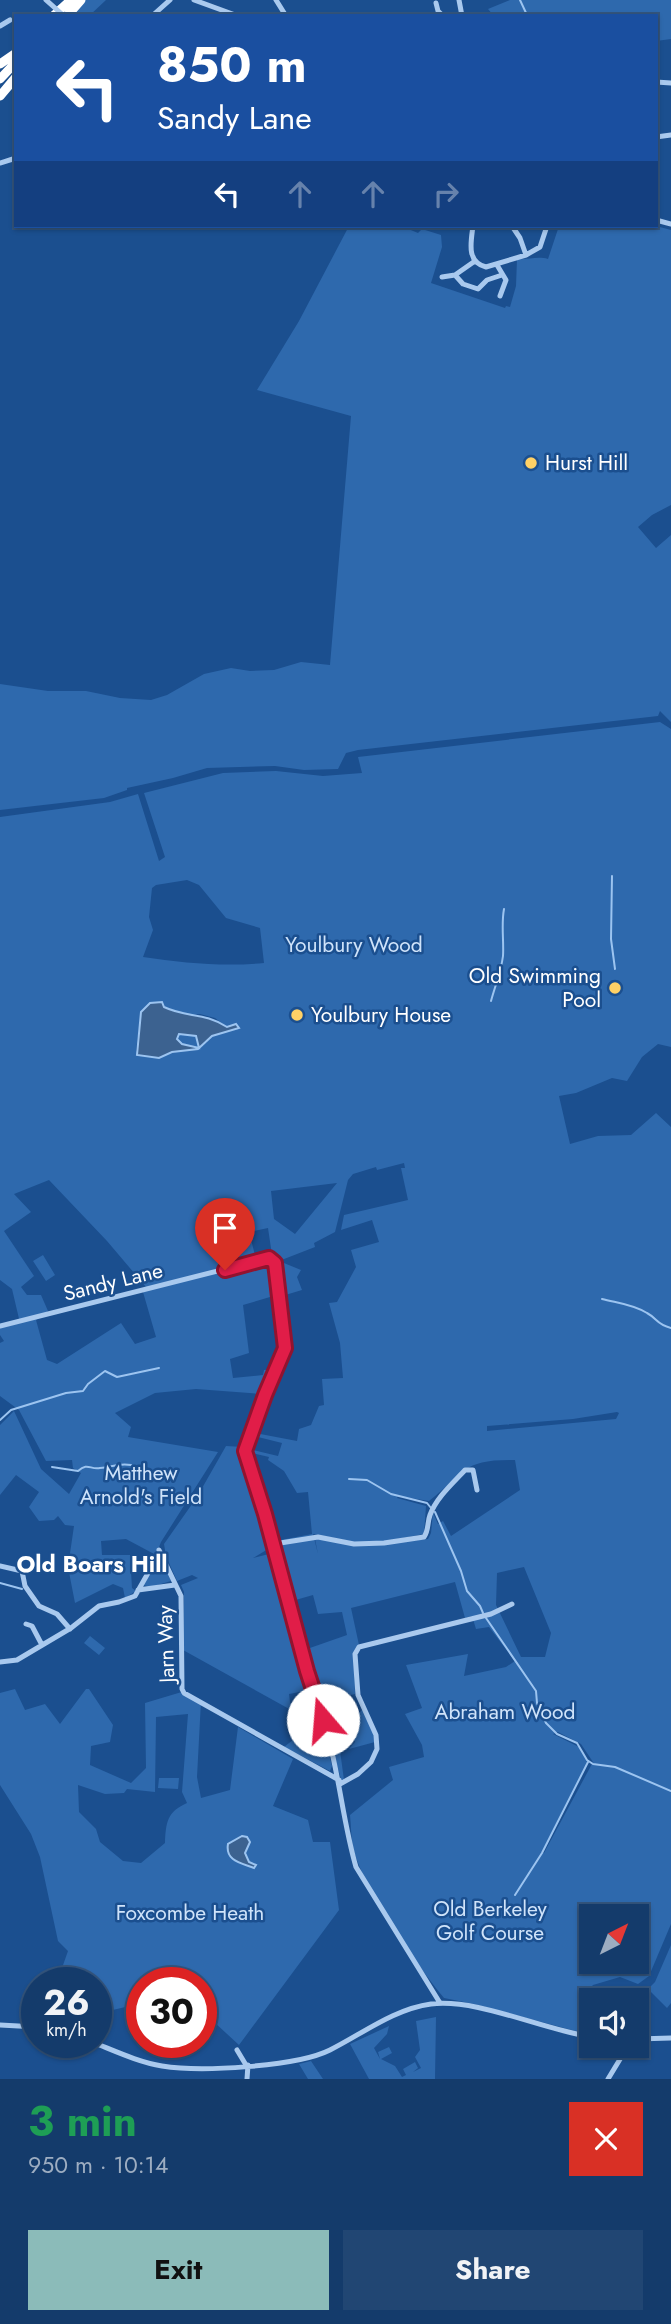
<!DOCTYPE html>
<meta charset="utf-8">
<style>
:root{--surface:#143b6b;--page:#214673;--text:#f1f3f6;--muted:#9dadc1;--line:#33557e;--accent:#8bbbb9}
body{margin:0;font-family:Jost,sans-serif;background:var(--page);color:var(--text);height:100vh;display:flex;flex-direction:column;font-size:26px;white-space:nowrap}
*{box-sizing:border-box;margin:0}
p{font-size:23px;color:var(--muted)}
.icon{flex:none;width:38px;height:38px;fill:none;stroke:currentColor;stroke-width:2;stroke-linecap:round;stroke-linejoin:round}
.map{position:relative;height:2079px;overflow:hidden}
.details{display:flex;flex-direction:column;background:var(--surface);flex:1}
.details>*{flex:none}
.hud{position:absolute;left:14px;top:14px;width:644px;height:214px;border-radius:0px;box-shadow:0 2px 5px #0004,0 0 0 2px var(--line);background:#1a4fa0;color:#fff;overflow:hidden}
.needle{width:46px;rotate:42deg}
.fabs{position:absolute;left:579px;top:1904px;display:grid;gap:14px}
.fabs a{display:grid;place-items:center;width:70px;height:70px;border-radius:0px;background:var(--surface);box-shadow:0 2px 5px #0004,0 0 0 2px var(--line);font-size:35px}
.speed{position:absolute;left:21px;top:1967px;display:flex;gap:14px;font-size:35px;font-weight:700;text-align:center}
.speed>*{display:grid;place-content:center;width:91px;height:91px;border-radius:50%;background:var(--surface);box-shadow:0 2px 5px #0004,0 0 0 2px var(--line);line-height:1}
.speed small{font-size:18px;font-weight:400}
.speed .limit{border:10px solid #d22;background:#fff;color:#111}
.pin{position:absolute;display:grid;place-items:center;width:60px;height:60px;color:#fff;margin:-72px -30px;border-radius:50% 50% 50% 0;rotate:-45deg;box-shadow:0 0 7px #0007}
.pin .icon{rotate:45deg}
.me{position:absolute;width:77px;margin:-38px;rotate:342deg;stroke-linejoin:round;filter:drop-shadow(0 0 5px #0008)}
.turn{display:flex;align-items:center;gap:24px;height:147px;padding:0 28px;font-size:32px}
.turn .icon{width:91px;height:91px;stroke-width:2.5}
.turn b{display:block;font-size:49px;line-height:60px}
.lanes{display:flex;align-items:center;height:66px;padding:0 28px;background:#0003;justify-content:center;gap:35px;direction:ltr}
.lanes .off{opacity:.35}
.round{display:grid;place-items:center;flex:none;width:74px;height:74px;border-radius:0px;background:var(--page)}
.overview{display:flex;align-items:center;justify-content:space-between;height:119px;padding:0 28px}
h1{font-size:42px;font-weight:700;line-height:52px;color:#1e9e55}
.primary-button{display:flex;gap:14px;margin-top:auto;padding:14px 28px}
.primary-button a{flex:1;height:80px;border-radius:0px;background:var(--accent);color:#111;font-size:28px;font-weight:700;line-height:80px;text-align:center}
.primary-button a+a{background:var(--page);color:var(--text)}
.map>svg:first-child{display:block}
.green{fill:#2e69ad;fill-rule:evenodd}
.water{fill:#3c6290;stroke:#9cc4f0;stroke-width:2;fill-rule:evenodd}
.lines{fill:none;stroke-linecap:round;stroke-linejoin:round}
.stream{stroke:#9cc4f0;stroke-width:2}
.minor{stroke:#a9c9ee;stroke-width:5}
.highway{stroke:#fff;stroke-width:9}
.minor-bridge{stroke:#a9c9ee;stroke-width:5}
.route-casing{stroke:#92132f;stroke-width:18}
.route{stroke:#e11d48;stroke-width:12}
.poi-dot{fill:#ffd166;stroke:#1b4f8f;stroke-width:2.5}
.labels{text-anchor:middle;stroke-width:5;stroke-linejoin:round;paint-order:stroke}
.poi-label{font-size:21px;fill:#fff;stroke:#1b4f8f;text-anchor:start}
.park-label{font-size:21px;fill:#cfe3fa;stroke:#1b4f8f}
.street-label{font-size:21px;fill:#fff;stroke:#1b4f8f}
.neighbourhood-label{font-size:23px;font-weight:bold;fill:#fff;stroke:#1b4f8f}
</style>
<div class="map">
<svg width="671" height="2079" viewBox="0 0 671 2079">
<rect width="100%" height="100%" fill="#1b4f8f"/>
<path class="green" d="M85 0H106L89 16H70Z
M510 0H671V39L656 41V16H494L488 9Z
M349 226H401L418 233 422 229 441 235 442 247 431 283 505 308 506 306 510 307 516 286 517 259C528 260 537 256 548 259L559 226H656L671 230V505L652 515 638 527 656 548 671 535V722L660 711 658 716 358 750 346 753 338 769 304 770 275 766 207 768 173 778 127 788V790L104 798 0 810V684L48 691H86L120 698 151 700 167 695 204 674 231 668 250 671 274 670 301 662 330 665 351 416 257 390 299 321Z
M660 722 671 729V1047L658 1044 642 1057 627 1081 612 1078 576 1093 559 1096 570 1144 598 1136 631 1135 656 1113 671 1127V1924L649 1976 638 1984 620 1977 593 1985 586 1993 583 2033 474 2004 444 1998C414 1961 365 1893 353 1848 351 1837 351 1825 350 1815L393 1780 389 1767 424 1757 422 1745 405 1714 422 1708 406 1665 468 1654 464 1676 506 1667 515 1661 489 1627 476 1629 472 1616 465 1618 455 1582 351 1608 359 1645 354 1651 355 1694 333 1699 344 1780 341 1779 308 1665 302 1666 310 1690 289 1694 291 1710 183 1650 184 1592 181 1585 198 1578 192 1575 177 1581 166 1556 164 1544 197 1497 226 1446 243 1447 273 1546 253 1558 269 1554 276 1541 312 1534 308 1492 297 1493 284 1471 268 1460 269 1457 248 1452 249 1449 278 1456 282 1443 254 1436 255 1433 297 1441 299 1429 311 1425 319 1406 324 1405 322 1379 343 1378 340 1343 329 1303 337 1302 356 1267 351 1250 379 1242 372 1220 341 1230 344 1215 408 1200 401 1168H405L404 1163 377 1170 376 1167 353 1174 348 1180 335 1232 314 1243 315 1247 279 1261 301 1270 297 1277 302 1290 282 1296 276 1303 270 1297 243 1305 249 1353 230 1359 233 1378 263 1375 264 1370 274 1369 262 1394 196 1389 155 1393 115 1413 131 1427 128 1437 218 1452 161 1542 156 1555 126 1539 101 1541 102 1555H130L132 1588 136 1591 125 1598 123 1588 113 1584 75 1603 68 1567 74 1526 65 1525 58 1516 54 1520 39 1521 29 1507 39 1492 16 1475 0 1495V1425L14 1411 41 1469 69 1494 81 1473 73 1468 72 1460 46 1461 19 1410 0 1396V1343L4 1341 0 1335V1328L20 1323 12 1289 0 1280V817L110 802 138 794 159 861 165 857 144 793 223 773 276 771 323 776 362 773 358 757ZM187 880 199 885 226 918 260 928 264 963C224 967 183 963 143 957L153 930 149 917 152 888 156 885ZM155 1002 186 1016 200 1014 215 1018 227 1027 239 1028 212 1036 206 1043 197 1042 196 1036 190 1034H179L177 1039 181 1044 190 1046V1050C168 1050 156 1066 136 1051L141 1012 149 1003ZM49 1180 107 1241 146 1287 143 1292 156 1337 135 1344 121 1323 57 1364 47 1360 36 1320 48 1311 41 1295H27L21 1287 34 1276 4 1231 31 1212 14 1194ZM337 1183 295 1234 274 1219 271 1191ZM268 1228 272 1255 256 1259 249 1232ZM617 1412 619 1413 616 1419 487 1431V1426L573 1419ZM515 1460 520 1490 451 1536 443 1521 438 1524 433 1513 431 1533 428 1539 369 1545 315 1539 318 1554 313 1534 354 1542H381L424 1534 426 1506 397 1498 398 1496 429 1501C466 1472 462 1459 515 1460ZM524 1567 551 1633 545 1657H521L496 1605 497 1573ZM313 1595 318 1614 342 1612 347 1635 307 1649 293 1605 285 1608V1603ZM558 1732 581 1744 593 1762 544 1853 542 1852 588 1762 579 1747 553 1734ZM592 1916H637V1962H592Z
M43 1255 55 1275 46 1281 33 1261Z
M162 1557 171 1581 151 1587 143 1585Z
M90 1636 105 1648 99 1655 84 1643Z
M15 1689 25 1710 45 1704 60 1724 86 1689H89L113 1725 110 1742 91 1746 90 1765 131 1783 146 1768 145 1703 185 1691 201 1701 197 1777 201 1798 230 1790 238 1727 293 1759 273 1806 308 1820 313 1842H330L339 1910 239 2045 201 2010V1983H142V2003L96 2014V1983H67L62 1968 68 1951 58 1941 40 1857 31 1834 0 1785V1693ZM188 1714 182 1792 187 1803C167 1812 166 1822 165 1843L141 1863 123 1861 100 1842 96 1829 79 1812 78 1785 105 1794 124 1793 127 1789 155 1792 156 1717Z
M363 1709 373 1730 375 1742 349 1749 355 1742 350 1722Z
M321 1718 332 1766 330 1771 284 1747Z
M159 1778H179L178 1789 158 1788Z
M671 1945V2003L667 2008 648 1989 655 1982Z
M436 2017 435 2079H369L350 2044 389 2026 387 2034 374 2048 380 2059 378 2052 389 2047 392 2053 381 2059 395 2066 402 2077 406 2075 403 2069 415 2062 418 2068 413 2072 421 2068 415 2057 420 2050 416 2021Z
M311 2061 323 2079H308L299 2064Z"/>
<path class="water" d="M162 1002 164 1007C187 1018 204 1012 227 1027L236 1024 239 1028 212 1036 198 1049 172 1052 159 1058 137 1055 141 1012 150 1003ZM179 1034 196 1036 199 1048 182 1044 177 1039Z
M242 1836 247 1837 250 1842 245 1853 249 1862 256 1865 254 1868C241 1863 225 1861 228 1844Z"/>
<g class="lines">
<path class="stream" d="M520 0 527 15
M612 876 611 939 615 969
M491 1001C495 986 501 972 503 956 504 940 501 925 504 909
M602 1299C617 1303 632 1304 647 1313 658 1319 656 1324 671 1328
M0 1420 11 1410 66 1393 83 1391 88 1384 105 1371 117 1377 159 1368
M52 1467 78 1471C88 1462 90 1470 100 1468 112 1467 117 1463 131 1465
M349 1479 367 1480 391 1494 427 1503 431 1508
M435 1512 461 1571 467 1591 480 1606 483 1613
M0 1583 22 1589
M486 1618 536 1691 537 1703 546 1723 557 1734 577 1743 587 1760 593 1764 615 1767 671 1791
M515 1895 542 1853 588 1762"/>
<path class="minor" d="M194 0 238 16
M276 0 286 16
M459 0 462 16
M436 3 438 11 443 16
M152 16 170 0
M0 26 10 20
M656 82 671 83
M656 137 671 135
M0 163 16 158
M656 220 671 224
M473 226C471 242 466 262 486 267L526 255 540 247 547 226
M512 226 520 238 526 255
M497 265 506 280 500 296
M455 275 475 261
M442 277 455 275 463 284 478 289 487 280 502 275
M0 1326 269 1258 273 1260 285 1348 265 1395 245 1451 266 1514 304 1653C309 1683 322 1711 329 1740 340 1782 344 1826 356 1867L440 2003
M274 1544 318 1537 354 1544 384 1543 424 1537C429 1530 427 1523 430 1515 436 1498 453 1483 465 1470H473L477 1490
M159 1550 181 1596 182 1689 184 1693 339 1780
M0 1566 22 1571 25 1586 39 1606 57 1614 70 1629
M138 1590 175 1585
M26 1624 32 1626 42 1645
M0 1662 17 1660 71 1628 99 1606 119 1602 135 1596 160 1552
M340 1784 358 1774 371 1762 377 1749 376 1735 358 1695 355 1654 359 1647 491 1614 512 1604
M0 2025 37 2027
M637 2039 671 2038
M92 2042C115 2051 138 2062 162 2066 200 2072 296 2067 330 2050 362 2034 394 2009 431 2004 477 1998 543 2030 592 2037
M237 2050 246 2065
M247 2079 248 2065
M608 2079 628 2046"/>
<path class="highway" d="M53 16 71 0
M67 16 81 0
M0 64 16 53
M0 79 16 62
M0 96 16 77"/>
<path class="minor-bridge" d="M46 0 64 16"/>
</g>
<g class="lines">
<g class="route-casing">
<path id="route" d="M225 1270 269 1258 275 1263 285 1348 265 1395 245 1451 265 1514 307 1671 323 1720"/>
</g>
<use href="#route" class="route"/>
</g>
<g class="poi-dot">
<circle cx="531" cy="463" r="7"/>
<circle cx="615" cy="988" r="7"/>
<circle cx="297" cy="1015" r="7"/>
</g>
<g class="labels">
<g class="poi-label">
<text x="545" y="470">Hurst Hill</text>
<text x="601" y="983" text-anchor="end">Old Swimming<tspan x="601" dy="24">Pool</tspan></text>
<text x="311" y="1022">Youlbury House</text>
</g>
<g class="park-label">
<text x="354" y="952">Youlbury Wood</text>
<text x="141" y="1480">Matthew<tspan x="141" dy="24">Arnold's Field</tspan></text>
<text x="505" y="1719">Abraham Wood</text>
<text x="490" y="1916">Old Berkeley<tspan x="490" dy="24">Golf Course</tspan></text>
<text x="190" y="1920">Foxcombe Heath</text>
</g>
<g class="street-label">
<text transform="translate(113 1282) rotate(-14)" y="7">Sandy Lane</text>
<text transform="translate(166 1644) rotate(-92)" y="7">Jarn Way</text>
</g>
<g class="neighbourhood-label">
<text x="92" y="1572">Old Boars Hill</text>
</g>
</g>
</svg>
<div class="fabs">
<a><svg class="needle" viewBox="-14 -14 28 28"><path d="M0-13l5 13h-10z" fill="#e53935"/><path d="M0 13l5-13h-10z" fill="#9dadc1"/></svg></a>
<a><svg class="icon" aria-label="sound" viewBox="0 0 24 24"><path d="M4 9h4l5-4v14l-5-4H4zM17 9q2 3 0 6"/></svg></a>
</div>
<div class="speed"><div>26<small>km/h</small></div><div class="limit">30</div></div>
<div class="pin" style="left:225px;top:1270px;background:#d93025"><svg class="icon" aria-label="arrive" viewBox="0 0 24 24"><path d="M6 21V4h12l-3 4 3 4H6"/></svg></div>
<svg class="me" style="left:323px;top:1720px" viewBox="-20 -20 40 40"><circle r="19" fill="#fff"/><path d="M0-13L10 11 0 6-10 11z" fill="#e11d48"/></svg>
<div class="hud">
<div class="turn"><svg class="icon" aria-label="left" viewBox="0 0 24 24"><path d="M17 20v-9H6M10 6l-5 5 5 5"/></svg><div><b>850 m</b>Sandy Lane</div></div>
<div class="lanes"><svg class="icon" aria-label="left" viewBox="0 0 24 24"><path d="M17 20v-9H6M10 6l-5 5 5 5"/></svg><svg class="icon off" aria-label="ahead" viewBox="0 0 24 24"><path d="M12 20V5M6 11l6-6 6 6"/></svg><svg class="icon off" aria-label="ahead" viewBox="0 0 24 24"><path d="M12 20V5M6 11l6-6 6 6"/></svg><svg class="icon off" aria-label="right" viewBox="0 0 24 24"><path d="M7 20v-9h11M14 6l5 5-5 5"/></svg></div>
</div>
</div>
<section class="details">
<div class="overview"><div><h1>3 min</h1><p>950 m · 10:14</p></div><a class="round" style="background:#d93025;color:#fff"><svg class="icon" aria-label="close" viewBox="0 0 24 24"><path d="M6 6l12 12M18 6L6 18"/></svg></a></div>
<div class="primary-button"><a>Exit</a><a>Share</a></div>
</section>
